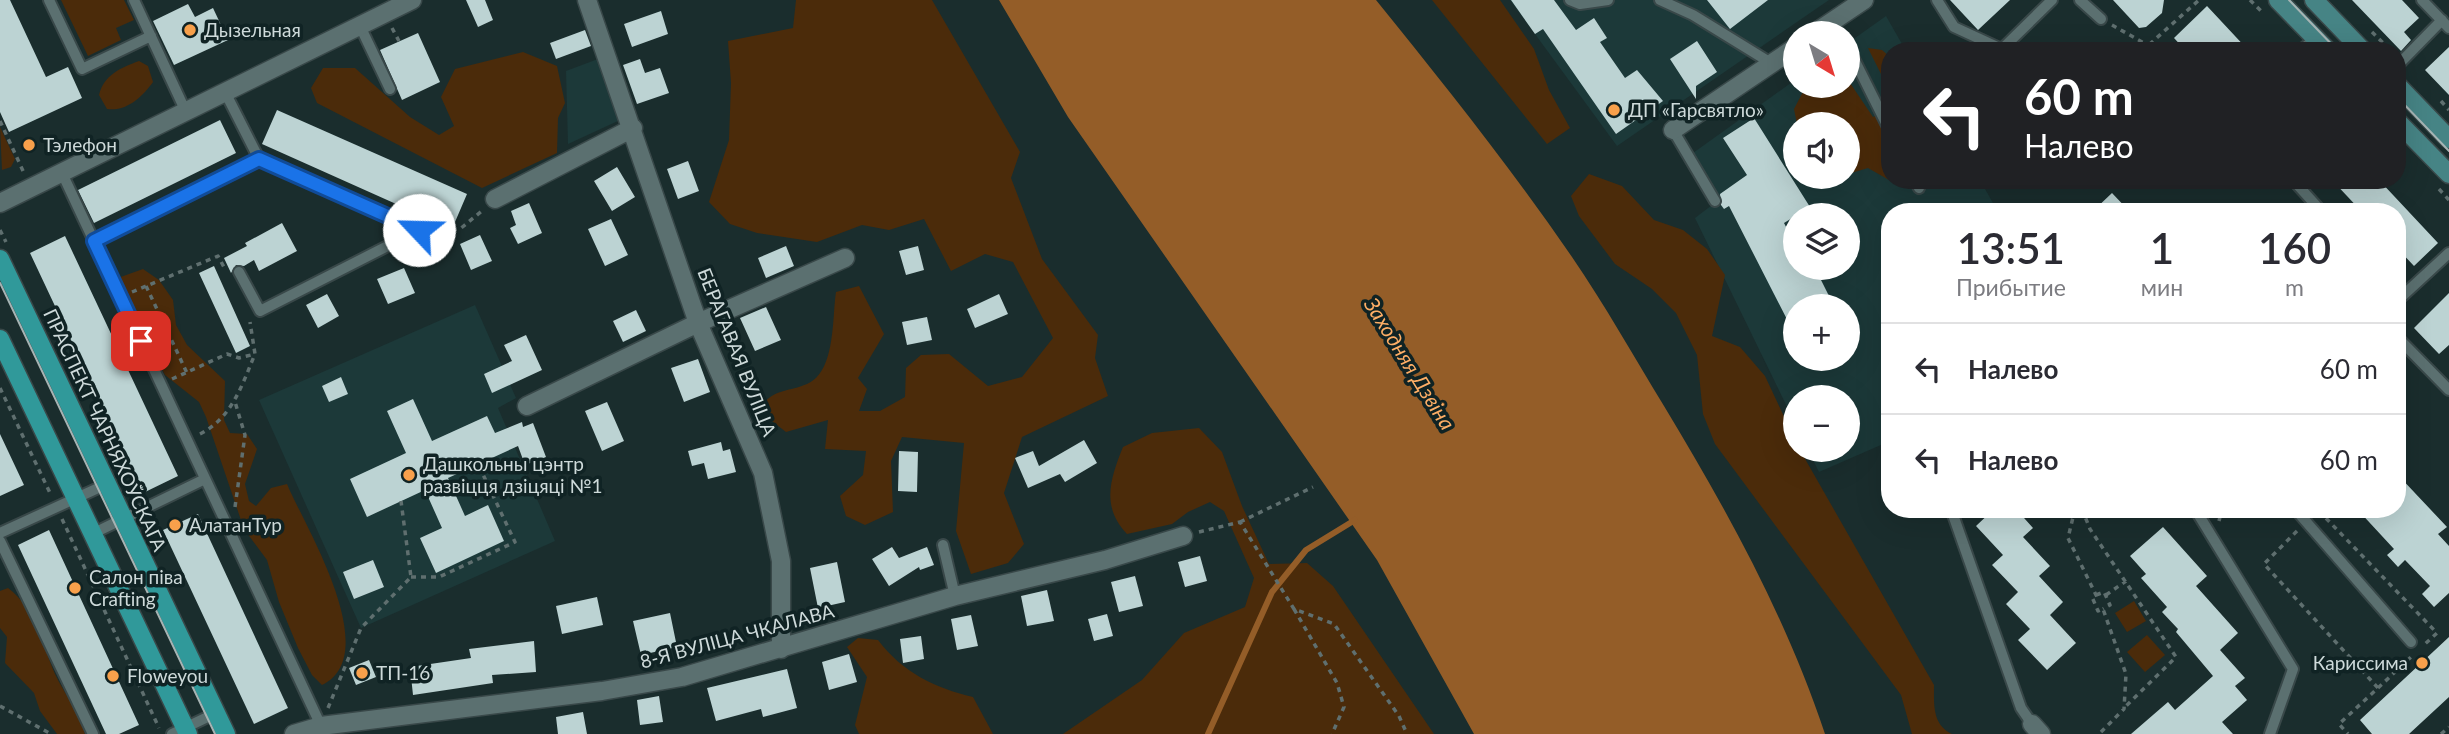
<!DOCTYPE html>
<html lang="ru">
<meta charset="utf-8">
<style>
:root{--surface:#fff;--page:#f2f2f3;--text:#2b2b33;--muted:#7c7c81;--line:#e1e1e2}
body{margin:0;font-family:Lato,sans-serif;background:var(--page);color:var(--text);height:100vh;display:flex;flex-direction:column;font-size:26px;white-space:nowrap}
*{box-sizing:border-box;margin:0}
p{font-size:23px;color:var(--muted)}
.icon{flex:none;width:38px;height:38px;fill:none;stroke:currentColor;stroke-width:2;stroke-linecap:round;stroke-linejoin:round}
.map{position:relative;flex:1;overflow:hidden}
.panel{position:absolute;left:1881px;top:203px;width:525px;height:315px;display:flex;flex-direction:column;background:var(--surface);border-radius:28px;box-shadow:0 7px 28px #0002}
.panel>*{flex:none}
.guide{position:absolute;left:1881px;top:42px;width:525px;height:147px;border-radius:28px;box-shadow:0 7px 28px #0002;background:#202124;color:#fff;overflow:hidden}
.needle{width:46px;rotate:142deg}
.buttons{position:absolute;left:1783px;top:21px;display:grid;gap:14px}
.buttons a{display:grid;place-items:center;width:77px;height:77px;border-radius:50%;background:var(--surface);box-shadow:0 7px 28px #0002;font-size:35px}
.pin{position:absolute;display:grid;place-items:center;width:60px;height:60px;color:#fff;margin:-30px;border-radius:14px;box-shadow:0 4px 10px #0006}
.me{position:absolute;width:77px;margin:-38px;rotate:294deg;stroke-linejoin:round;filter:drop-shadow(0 0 5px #0008)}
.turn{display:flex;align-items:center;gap:24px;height:147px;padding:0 28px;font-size:32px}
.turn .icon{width:91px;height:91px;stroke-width:2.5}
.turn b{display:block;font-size:49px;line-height:60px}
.eta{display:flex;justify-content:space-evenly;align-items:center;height:119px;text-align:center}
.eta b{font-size:42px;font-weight:600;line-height:49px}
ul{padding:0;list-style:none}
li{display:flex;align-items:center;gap:21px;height:91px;padding:0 28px;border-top:2px solid var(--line)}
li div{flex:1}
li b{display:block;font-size:26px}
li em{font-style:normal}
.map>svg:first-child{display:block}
.built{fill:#1c3939;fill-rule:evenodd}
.green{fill:#4b2b0a}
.water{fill:#945d28}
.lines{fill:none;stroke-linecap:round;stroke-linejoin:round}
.stream{stroke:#945d28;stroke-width:6}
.building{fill:#bcd3d3}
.service-casing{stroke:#394849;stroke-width:14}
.minor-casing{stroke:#394849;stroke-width:21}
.secondary-casing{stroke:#394849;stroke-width:21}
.primary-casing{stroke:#394849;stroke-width:21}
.path{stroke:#5f6f6f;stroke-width:3.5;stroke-dasharray:5 5;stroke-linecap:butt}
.service{stroke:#5b7070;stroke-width:10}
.minor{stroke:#5b7070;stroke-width:18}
.secondary{stroke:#468485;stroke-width:18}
.primary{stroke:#30999a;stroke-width:18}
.tram{stroke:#a6b4b4;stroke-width:2}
.route-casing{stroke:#114b97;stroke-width:18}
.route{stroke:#1a73e8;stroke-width:12}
.poi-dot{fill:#f8a04b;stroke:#102324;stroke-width:2.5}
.labels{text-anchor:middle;stroke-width:7;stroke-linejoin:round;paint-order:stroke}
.poi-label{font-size:19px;fill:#cedada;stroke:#102324;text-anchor:start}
.street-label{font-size:19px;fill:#cedada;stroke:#102324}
.water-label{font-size:21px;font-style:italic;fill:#fdae66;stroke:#102324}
</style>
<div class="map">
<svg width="2449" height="734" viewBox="0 0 2449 734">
<rect width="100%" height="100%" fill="#1a2d2d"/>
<path class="built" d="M1510 0H1829L1617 146Z
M1886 16 1906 51H1890V180H1980L1998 212H1890V441L1819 472 1808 450H1848V397H1796L1795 423 1695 218 1720 199 1693 153 1795 80 1796 86H1848V43ZM1796 124H1848V177H1796ZM1796 215H1848V268H1796ZM1796 306H1848V359H1796Z
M598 59 620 120 568 144 566 71Z
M475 305 516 398 498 408 555 541 361 628 259 400Z"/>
<path class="green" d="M61 0H124L134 20 116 28 121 40 88 56Z
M796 0H932L1020 152 1011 178 1042 259 1098 335 1095 358 1108 396 1022 437 1004 493 1024 544 1008 563 971 574 956 531 964 443 902 437 891 461 893 512 865 525 846 516 840 496 863 475 866 451 825 449 828 420 786 432 768 418 763 403C779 388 788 392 807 384 836 372 832 318 836 292L859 286 884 334 858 378 867 389 859 411H880L905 397 906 368 921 355 949 354 988 386 1022 377 1053 338 1013 262 985 254 951 271 924 219 889 230 862 225 817 242 757 233 730 224 709 202 729 140 731 83 728 41 793 28Z
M1432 0H1500L1534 49 1549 90 1570 128 1547 144Z
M1868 48 1882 50 1890 57V92Z
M523 52 557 66 565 103 558 118 557 153 482 188 317 103 311 88 323 68H355L410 117 439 135 454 126 441 97 455 69Z
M139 61 148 66 153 82C143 96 127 112 107 109L99 95C104 75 120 68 139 61Z
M1848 80 1873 117 1890 108 1889 180 1868 168 1848 174V124H1797L1794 109 1806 86H1848Z
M0 127 15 159 11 167 2 170Z
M1589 174 1622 186 1654 220 1683 230 1707 249 1725 275 1712 336 1740 347 1765 376 1795 440 1796 450H1800L1934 685C1934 704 1932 725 1952 734H1912L1901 695 1715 444 1703 414 1697 355 1676 313 1652 289 1615 264 1579 216 1571 196Z
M143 269 159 280 173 300 176 325 187 345 225 381 224 420 230 433 247 434 257 449 245 484 249 501 256 506 271 488 287 484C304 525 385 654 322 685L312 675 298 648 279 602 267 560 244 529 206 417 199 402 165 375 115 279Z
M1199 428 1222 452 1242 506 1269 564 1307 563 1333 586 1434 734H1063L1142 680 1184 633 1245 607 1254 578 1224 511 1210 502 1188 512 1172 524 1127 534C1101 507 1110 479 1123 447L1152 433Z
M8 588C36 609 42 644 55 674 65 695 79 711 85 734H57L40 711 34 693 5 663 7 637 0 628V591Z
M2134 601 2146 621 2127 632 2115 613Z
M2147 635 2165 655 2145 672 2127 652Z
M858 638 878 640C902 672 935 688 973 697L993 734H859L855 725 867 677 847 647Z"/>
<path class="water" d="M999 0H1376C1444 84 1511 168 1572 257 1605 305 1634 357 1664 406 1728 512 1786 617 1825 734H1474L1377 560 1068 117Z"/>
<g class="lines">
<path class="stream" d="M1208 734 1272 592 1306 550 1355 520"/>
</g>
<path class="building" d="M0 0H10L46 77 68 67 82 98 9 132 0 112Z
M466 0H485L493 20 478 27Z
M1511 0H1554L1576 30 1594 18 1607 38 1600 42 1625 78 1637 70 1663 101 1616 134 1543 29 1535 34Z
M1707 0H1768L1730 29Z
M1950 0H2010L1978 30Z
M2113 0H2164L2162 13 2146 27 2139 28Z
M2352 0H2402L2419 18 2404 32 2411 40 2401 51Z
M188 4 195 17 213 8 228 40 174 65 153 21Z
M2207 6 2249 51H2186L2174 38Z
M661 11 668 34 632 47 624 24Z
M585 30 591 46 556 59 550 43Z
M418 33 440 82 402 100 380 50Z
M1697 41 1717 72 1696 86V99L1670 59Z
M2449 47V95L2425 70Z
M640 59 645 73 660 68 669 93 637 104 623 65Z
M277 110 467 194 452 229 262 144Z
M1754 118 1810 207 1784 223 1796 246V268H1815L1834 306H1796V337L1729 206 1724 209 1721 205 1720 194 1747 175 1723 138Z
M220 120 236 153 94 223 78 190Z
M688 161 699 191 678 199 667 169Z
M617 167 635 197 612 211 594 181Z
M2332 180H2379L2438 243 2414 266 2398 249V212H2362Z
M2112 193 2130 212H2092Z
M529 203 542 233 518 244 510 228 516 225 511 211Z
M611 219 628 255 605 266 588 229Z
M282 223 297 251 259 271 254 260 244 266 236 265 231 273 224 258 247 246 245 243Z
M480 235 492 261 471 270 460 244Z
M65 236 178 476 143 493 30 253Z
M786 246 794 266 766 278 758 258Z
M918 246 924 270 906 275 899 251Z
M214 266 250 346 236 353 199 273Z
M712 266 719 290 704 294 697 270Z
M404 268 415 293 388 304 377 279Z
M2449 293V345L2439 354 2414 328Z
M327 294 339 316 318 328 306 305Z
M999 294 1008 314 975 328 967 309Z
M766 307 781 340 755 351 740 318Z
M636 310 646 331 623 342 613 321Z
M927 317 932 340 907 345 902 322Z
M526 335 542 370 492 393 484 374 512 361 504 345Z
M698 359 710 392 684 402 671 368Z
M341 377 348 394 329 402 322 386Z
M413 399 432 441 487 416 495 433 522 422 523 427 533 423 546 457 525 465 518 446 448 478 465 516 488 505 504 541 436 573 420 538 442 528 425 490 367 517 350 479 406 453 387 411Z
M607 402 624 441 602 451 585 411Z
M0 434 24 485 0 496Z
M1084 440 1097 463 1065 482 1060 474 1028 488 1015 458 1033 451 1039 466Z
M721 442 723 451 730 449 736 472 708 479 704 463 692 466 688 451Z
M899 451 918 452 917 492 898 491Z
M2398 475 2447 527 2438 534 2449 546V593L2434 607 2422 594 2430 586 2405 560 2398 567 2387 555 2394 549 2357 509H2398Z
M1994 509H2016L2033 528 2023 537 2050 566 2039 576 2063 602 2050 615 2076 643 2047 670 2018 640 2030 629 2006 604 2018 592 1992 565 2003 555 1976 526Z
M198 514 288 708 254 724 163 530Z
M2163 527 2207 576 2196 586 2238 633 2220 650 2245 678 2235 686 2247 700 2222 722 2233 734H2131L2168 702 2175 710 2213 676 2176 632 2178 629 2162 612 2167 607 2141 578 2146 574 2130 556Z
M49 530 139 725 119 734H106L18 545Z
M892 547 899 558 927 547 934 565 920 570 919 567 889 586 872 559Z
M1200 556 1207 581 1185 587 1178 562Z
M373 560 384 587 354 599 343 572Z
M837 562 845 602 818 608 810 568Z
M1135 576 1143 606 1119 612 1111 582Z
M1047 590 1054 621 1027 626 1021 596Z
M597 597 603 625 562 634 556 606Z
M670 613 677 647 641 655 633 621Z
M1107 614 1113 636 1094 641 1088 619Z
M971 615 978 646 957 650 951 619Z
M921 636 924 659 903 663 900 639Z
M2449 637V697L2409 734H2372L2360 720Z
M534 641 536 672 492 675 493 683 413 695 410 667 471 658 469 649Z
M849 654 857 682 829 690 822 662Z
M369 660 376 677 356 685 349 668Z
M787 669 797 708 763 717 761 709 716 721 707 688Z
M659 696 663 722 640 725 637 700Z
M583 712 587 734H558L556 717Z"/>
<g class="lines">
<g class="service-casing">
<path id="service" d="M49 0 82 69 151 36
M134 0 186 112
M1570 0 1580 4 1608 0
M1660 0 1693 15 1771 63
M1937 0 1954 27 2006 51
M2080 0 2101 19
M2422 0 2449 28
M360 26 390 89
M1848 47 1890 131
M2003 48 2052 0
M2300 51 2316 38
M2398 65 2442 20
M225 92 259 159 419 230
M1673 130 1715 201
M62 173 322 728
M1915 180 1919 188
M2293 180 2322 212
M94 241 259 159
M239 272 260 311 419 230
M2398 300 2449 253
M2398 338 2449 390
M1951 509 2021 708 2032 724
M2195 509 2293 669 2270 734
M2295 509 2411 642
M0 533 107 484
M92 534 205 479
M0 541 93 734
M943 545 955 596
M172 734 216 713"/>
</g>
<g class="minor-casing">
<path id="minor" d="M587 0 698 323 763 473 781 561V649
M1815 33 1864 0
M1673 130 1796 47
M495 199 633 128
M0 203 412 0
M527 406 698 323 845 258
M2032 724 2041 734
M294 734 321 726 602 691 682 677 955 596 1105 560 1183 536"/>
</g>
<g class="secondary-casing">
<path id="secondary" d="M2278 0 2328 51
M2314 0 2363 51
M2398 86 2449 139
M2398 122 2449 174"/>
</g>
<g class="primary-casing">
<path id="primary" d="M0 259 226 734
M0 339 188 734"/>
</g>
<path class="path" d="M2250 0 2264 14
M2112 25 2158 51
M392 28 399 41
M2372 32 2391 51
M2142 51 2199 0
M2441 101 2449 110
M0 121 24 173
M2439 189 2449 200
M0 230 6 242
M432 231 460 229 483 210
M146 286 187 373
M132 292 218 256 225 269
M172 379 227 354 239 358 255 354 250 322
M0 388 50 493
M200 434C232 418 242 385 255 354
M235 507 245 435 235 402
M2075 509 2068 538 2096 595 2092 597 2098 611 2103 609 2126 674 2124 709 2099 734
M2082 509 2090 529 2176 657 2125 707
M2319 511 2437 633 2425 644
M62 519 159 728
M2219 521 2222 509
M1240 522 1313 487
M2297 531 2264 564 2378 688 2339 724 2348 734
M1199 532 1240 522 1294 609 1334 624 1399 716 1407 734
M411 577H439L515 542 478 464
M2096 595 2104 592 2110 605 2103 609
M2106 595 2126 581
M1294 609 1337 683 1344 707 1332 734
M2378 688 2412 656
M0 706 51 734
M328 708 361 628 411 577 401 501
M2441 734 2449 727"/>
<use href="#service" class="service"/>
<use href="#minor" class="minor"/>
<use href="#secondary" class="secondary"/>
<use href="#primary" class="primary"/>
<path class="tram" d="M2289 0 2338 51
M2398 98 2449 151
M0 283 215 734"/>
</g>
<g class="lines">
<g class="route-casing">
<path id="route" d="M141 341 94 241 259 159 419 230"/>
</g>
<use href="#route" class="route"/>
</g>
<g class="poi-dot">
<circle cx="190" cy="30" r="7"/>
<circle cx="1614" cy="110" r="7"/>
<circle cx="29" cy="145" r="7"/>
<circle cx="409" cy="475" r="7"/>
<circle cx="175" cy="525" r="7"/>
<circle cx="75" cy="588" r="7"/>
<circle cx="2422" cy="663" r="7"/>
<circle cx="362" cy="673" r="7"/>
<circle cx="113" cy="676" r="7"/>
</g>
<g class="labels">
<g class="poi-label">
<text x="204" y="37">Дызельная</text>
<text x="1628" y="117">ДП «Гарсвятло»</text>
<text x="43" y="152">Тэлефон</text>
<text x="423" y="471">Дашкольны цэнтр<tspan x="423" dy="22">развіцця дзіцяці №1</tspan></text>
<text x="189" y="532">АлатанТур</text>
<text x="89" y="584">Салон піва<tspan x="89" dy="22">Crafting</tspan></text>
<text x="2408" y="670" text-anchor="end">Кариссима</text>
<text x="376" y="680">ТП-16</text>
<text x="127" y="683">Floweyou</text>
</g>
<g class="street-label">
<text transform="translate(737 352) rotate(68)" y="7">БЕРАГАВАЯ ВУЛІЦА</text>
<text transform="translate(105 430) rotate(65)" y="7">ПРАСПЕКТ ЧАРНЯХОЎСКАГА</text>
<text transform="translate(737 636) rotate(-15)" y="7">8-Я ВУЛІЦА ЧКАЛАВА</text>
</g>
<g class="water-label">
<text transform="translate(1409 364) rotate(58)" y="7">Заходняя Дзвіна</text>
</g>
</g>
</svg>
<div class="buttons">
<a><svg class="needle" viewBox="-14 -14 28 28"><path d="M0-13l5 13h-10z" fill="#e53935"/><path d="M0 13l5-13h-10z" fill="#7c7c81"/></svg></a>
<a><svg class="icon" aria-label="sound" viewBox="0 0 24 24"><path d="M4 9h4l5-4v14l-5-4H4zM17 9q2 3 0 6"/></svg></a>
<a><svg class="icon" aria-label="layers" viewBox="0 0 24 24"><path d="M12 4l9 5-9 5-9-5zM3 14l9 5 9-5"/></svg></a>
<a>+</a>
<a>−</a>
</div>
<div class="pin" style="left:141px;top:341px;background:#d93025"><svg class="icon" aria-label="arrive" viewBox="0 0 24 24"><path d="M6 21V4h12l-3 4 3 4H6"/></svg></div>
<svg class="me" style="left:419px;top:230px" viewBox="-20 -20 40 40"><circle r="19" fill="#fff"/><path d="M0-13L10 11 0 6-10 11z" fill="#1a73e8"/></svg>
<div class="guide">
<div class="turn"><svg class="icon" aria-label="left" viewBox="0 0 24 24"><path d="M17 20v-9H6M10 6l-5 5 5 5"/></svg><div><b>60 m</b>Налево</div></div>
</div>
<section class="panel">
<div class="eta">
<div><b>13:51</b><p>Прибытие</p></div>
<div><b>1</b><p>мин</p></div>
<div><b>160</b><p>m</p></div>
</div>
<ul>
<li><svg class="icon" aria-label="left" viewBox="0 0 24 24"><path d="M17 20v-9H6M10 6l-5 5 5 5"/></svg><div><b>Налево</b></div><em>60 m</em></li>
<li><svg class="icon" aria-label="left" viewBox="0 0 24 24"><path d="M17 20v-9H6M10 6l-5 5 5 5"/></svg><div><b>Налево</b></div><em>60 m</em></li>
</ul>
</section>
</div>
